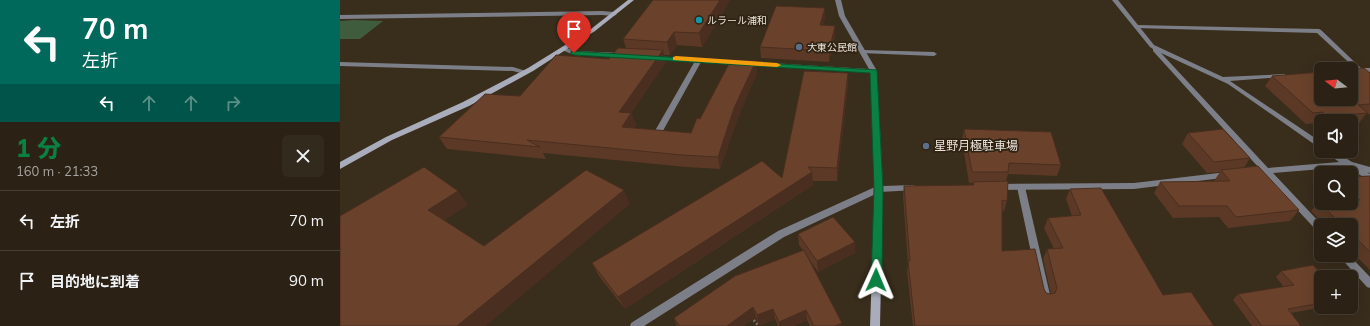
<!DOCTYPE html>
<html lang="ja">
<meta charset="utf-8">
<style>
:root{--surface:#2b2215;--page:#332a1e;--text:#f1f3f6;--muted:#a6a4a0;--line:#473f34;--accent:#0b8043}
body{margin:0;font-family:Mulish,"Noto Sans JP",sans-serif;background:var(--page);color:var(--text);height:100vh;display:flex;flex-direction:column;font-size:15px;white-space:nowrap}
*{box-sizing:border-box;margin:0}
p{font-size:13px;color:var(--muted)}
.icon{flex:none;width:22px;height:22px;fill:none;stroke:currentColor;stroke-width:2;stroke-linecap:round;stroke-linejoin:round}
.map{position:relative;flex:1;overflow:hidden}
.drawer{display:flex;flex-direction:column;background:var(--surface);width:340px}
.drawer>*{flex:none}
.banner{background:#00695c;color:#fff;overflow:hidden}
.needle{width:26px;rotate:286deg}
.controls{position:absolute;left:974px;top:62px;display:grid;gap:8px}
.controls a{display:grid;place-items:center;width:44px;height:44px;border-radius:6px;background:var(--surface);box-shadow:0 4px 16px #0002,0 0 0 1px var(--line);font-size:20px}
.pin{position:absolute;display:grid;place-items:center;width:34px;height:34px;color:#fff;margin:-41px -17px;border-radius:50% 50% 50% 0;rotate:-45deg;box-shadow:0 0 4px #0007}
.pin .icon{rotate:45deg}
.me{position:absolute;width:44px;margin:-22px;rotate:1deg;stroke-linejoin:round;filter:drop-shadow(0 0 3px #0008)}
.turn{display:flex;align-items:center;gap:14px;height:84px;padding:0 16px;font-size:18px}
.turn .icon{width:52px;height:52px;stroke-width:2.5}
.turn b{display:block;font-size:28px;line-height:34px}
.lanes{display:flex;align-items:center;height:38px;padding:0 16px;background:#0003;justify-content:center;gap:20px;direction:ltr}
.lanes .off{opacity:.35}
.round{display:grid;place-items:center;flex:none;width:42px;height:42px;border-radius:6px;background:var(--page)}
.overview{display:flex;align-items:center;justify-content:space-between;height:68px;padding:0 16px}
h1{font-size:24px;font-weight:800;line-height:30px;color:var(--accent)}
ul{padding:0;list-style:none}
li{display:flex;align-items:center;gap:12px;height:60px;padding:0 16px;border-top:1px solid var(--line)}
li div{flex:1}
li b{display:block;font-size:15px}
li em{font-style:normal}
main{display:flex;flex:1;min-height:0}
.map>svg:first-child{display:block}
.green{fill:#3f5c3d}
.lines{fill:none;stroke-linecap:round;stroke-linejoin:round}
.path{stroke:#766c5d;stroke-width:3;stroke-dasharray:2 2;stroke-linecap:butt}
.lane{fill:#7d7f88;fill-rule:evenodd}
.street{fill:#7d7f88;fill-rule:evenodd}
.secondary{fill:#a9acbb;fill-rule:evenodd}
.wall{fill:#5b3926}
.shaded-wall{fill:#4a2e1f}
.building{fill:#6a422c;stroke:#4a2e1f}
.route{fill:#0b8043;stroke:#07532c}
.slow{fill:#f59e0b}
.culture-dot{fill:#0f9aa8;stroke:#2f2313;stroke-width:1.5}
.service-dot{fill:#5c6f8a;stroke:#2f2313;stroke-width:1.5}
.labels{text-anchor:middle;stroke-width:3.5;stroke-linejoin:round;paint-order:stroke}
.far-poi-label{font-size:10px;fill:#eee6dc;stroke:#2f2313;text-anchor:start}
.poi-label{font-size:12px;fill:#eee6dc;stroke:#2f2313;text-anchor:start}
</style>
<main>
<section class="drawer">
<div class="banner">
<div class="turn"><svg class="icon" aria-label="left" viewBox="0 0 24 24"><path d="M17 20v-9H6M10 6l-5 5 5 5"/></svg><div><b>70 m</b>左折</div></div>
<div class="lanes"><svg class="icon" aria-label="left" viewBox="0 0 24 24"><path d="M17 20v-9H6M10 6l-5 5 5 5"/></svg><svg class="icon off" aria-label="ahead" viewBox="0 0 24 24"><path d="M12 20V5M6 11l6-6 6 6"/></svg><svg class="icon off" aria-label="ahead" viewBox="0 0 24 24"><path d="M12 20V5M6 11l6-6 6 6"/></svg><svg class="icon off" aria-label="right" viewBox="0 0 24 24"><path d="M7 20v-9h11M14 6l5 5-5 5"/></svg></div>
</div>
<div class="overview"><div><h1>1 分</h1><p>160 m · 21:33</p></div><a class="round"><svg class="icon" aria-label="close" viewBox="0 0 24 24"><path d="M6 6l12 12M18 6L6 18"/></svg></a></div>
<ul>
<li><svg class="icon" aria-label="left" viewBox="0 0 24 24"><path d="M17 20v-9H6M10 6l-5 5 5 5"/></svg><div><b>左折</b></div><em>70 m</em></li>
<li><svg class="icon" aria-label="arrive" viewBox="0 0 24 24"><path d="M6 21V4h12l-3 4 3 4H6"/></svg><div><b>目的地に到着</b></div><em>90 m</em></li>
</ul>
</section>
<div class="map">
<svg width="1030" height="326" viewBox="0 0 1030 326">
<rect width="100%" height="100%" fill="#392d1c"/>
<path class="green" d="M14 20 43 21 20 39H0V21Z"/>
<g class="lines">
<path class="path" d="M411 317 419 326"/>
<path class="lane" d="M797 25 979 29 981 30 1023 70 1022 71H1018L977 33 795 28 794 27Z
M523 50 594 52 597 54 594 56 521 53V51Z
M681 184 684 185 685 187 711 299 710 302 706 303 702 302 701 299 677 187 678 185Z"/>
<path class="street" d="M495 0H501L505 16 537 71 543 186 573 185 576 186 577 188 576 190 540 192 444 237 304 326H290L291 323 438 231 535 187 531 73 361 62 319 138H313L312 136 355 61 315 59 313 58V56L529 69 499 16Z
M772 0H778L814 45 883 77 945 74V76L943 77 890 81 981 142V149L888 84 821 53 928 168 999 162 984 151H994L1012 162 1030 167V173L1027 172 1030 174V181L1007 167 933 173 982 225 981 233 978 232 924 174H909L908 172 909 170 920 169 813 51V49L810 47Z
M262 11 274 12 277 14 274 16 262 15 0 19V15Z
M224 47 235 51 282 53 285 55 282 57 234 55 222 50 221 49Z
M0 62 173 67 186 71 187 72 184 74 173 71 0 66Z
M1011 68H1030V72H1011V69H1008Z
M887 172 890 173 891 175 890 177 794 189 657 190 654 189 653 187 654 185 657 184 794 183Z
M998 255H1009L1030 277V288L1027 287Z"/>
<path class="secondary" d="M288 0H294L255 31 193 71 129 106 52 140 0 169V162L46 137 123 102 188 68 251 29Z
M539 186 542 187 543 189 540 326H530L535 189 536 187Z"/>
</g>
<path class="wall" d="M390 0 362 47 337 45 330 55H324L326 62 291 113 296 125 294 128 351 133 360 119 417 73 397 120 380 169 346 167 203 153 206 159 107 149 99 137 180 96 269 59 286 48 283 39Z
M485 8V18L483 26 495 36 489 62 421 58 420 47Z
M508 73V85L497 181H473V185L285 309 259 276 252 263 442 178Z
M1030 73V114H1026L1019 123 1011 124V121H981V127H979L975 123 966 124 925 86 932 76Z
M624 129 721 165 717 176 668 174 666 181 667 201 664 211H662V251L704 289 706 293 711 294 703 259 707 249H714L704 228 708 218 732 216 726 199 730 189 823 295 874 326H573L567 272 568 264 563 196 564 186 632 185 633 183H629L622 140Z
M848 133 910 158 904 168 959 210 950 221 888 228 879 217 833 218 814 193 820 182 874 181 880 172 867 173 842 144Z
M1030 176V270L1011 251V225H985L971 211 979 202 1011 203V177Z
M458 234 515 253 478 272 469 259 502 326H470L467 320 454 326H438L435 319 419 326 416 317 404 326H337L334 318 463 250 459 245Z
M941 271 981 277V307H983L951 313 961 326H912L893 300 898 294 944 287 936 277Z
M1011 277 1017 296 1011 301Z"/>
<path class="shaded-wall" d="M380 0H390L362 47 359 33Z
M485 8V18L480 36V25Z
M495 26V36L489 62V51Z
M334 32 337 45 330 55 327 42Z
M323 50 326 62 284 124 279 112Z
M416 61 417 73 397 120 380 169 378 157 394 108Z
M508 73V85L497 181V168Z
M291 113 296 125 287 139 282 127Z
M472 172 473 185 285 309 278 297Z
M284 190 290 204 146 326H117Z
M118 191 128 205 99 224 88 210Z
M515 242V253L478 272 477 261Z
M413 307 416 317 404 326H387Z
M433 309 435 319 419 326 417 315Z
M466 310 467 320 454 326H439V322Z
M502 323V326H495Z"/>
<path class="building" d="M313 0H380L359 33 334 32 327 42 283 39Z
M436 6 485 8 480 25 495 26 489 51 420 47Z
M278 48 323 50 279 112 291 113 282 127 351 133 357 118 360 119 391 60 416 61 394 108 378 157 342 155 187 140 200 147 99 137 145 94 180 96 216 55 269 59Z
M1024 68 1030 73V104L1018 105 1028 113 987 116 983 112 973 113 932 76 981 72V99H1011V69Z
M464 71 508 73 497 168 468 167 472 172 278 297 252 263 422 161 442 178Z
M624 129 711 132 721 165 669 163 668 172H632Z
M883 129 910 158 874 162 848 133Z
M918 166 959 210 896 217 887 206H839L820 182 890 181 881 170Z
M84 167 118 191 88 210 144 246 246 170 284 190 117 326H0V216Z
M1030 176V252L1011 233V225H1002L979 202H981V203H1011V201L1020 200 1011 191V177Z
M668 181 667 201 662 200V251L695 249 704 289 706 293 710 294 715 293 717 288 707 249 723 248 708 218 741 215 730 189 761 188 823 295 851 292 874 326H575L568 261H570L564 186 634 185 633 182Z
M493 217 515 242 477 261 458 234Z
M464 250 502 323 495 326H474L466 310 439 322 433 309 417 315 413 307 387 326H340L334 318 395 276Z
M973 265 984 277H981V303L948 309 961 326H922L898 294 954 285 941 271Z
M1013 276 1017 296 1011 297V277H1008Z"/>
<path class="route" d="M231 51 537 70 543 189 542 280 540 283 536 285 532 283 531 280 534 189 530 73 234 55 231 54Z"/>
<path class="slow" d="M336 56 437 63 441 65 437 67 333 60V57Z"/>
<circle class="culture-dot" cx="359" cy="20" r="4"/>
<g class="service-dot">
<circle cx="459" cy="47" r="4"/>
<circle cx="586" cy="146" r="4"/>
</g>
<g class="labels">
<g class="far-poi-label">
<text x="367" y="24">ルラール浦和</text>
<text x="467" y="51">大東公民館</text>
</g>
<g class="poi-label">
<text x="594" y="150">星野月極駐車場</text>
</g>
</g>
</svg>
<div class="controls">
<a><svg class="needle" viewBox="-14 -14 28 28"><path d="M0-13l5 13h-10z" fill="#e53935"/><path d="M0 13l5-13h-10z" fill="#a6a4a0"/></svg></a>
<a><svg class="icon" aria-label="sound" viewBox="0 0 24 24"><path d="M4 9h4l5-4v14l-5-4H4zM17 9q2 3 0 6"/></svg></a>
<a><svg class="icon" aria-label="search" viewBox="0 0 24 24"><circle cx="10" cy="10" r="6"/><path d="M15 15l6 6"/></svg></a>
<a><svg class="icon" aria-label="layers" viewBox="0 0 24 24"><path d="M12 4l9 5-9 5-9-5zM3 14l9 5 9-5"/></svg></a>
<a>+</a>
</div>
<div class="pin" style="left:234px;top:53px;background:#d93025"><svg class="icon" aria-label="arrive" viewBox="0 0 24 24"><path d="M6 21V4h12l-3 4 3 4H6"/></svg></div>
<svg class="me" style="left:536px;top:280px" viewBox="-20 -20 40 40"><path d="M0-17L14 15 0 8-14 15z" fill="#0b8043" stroke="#fff" stroke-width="4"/></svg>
</div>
</main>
